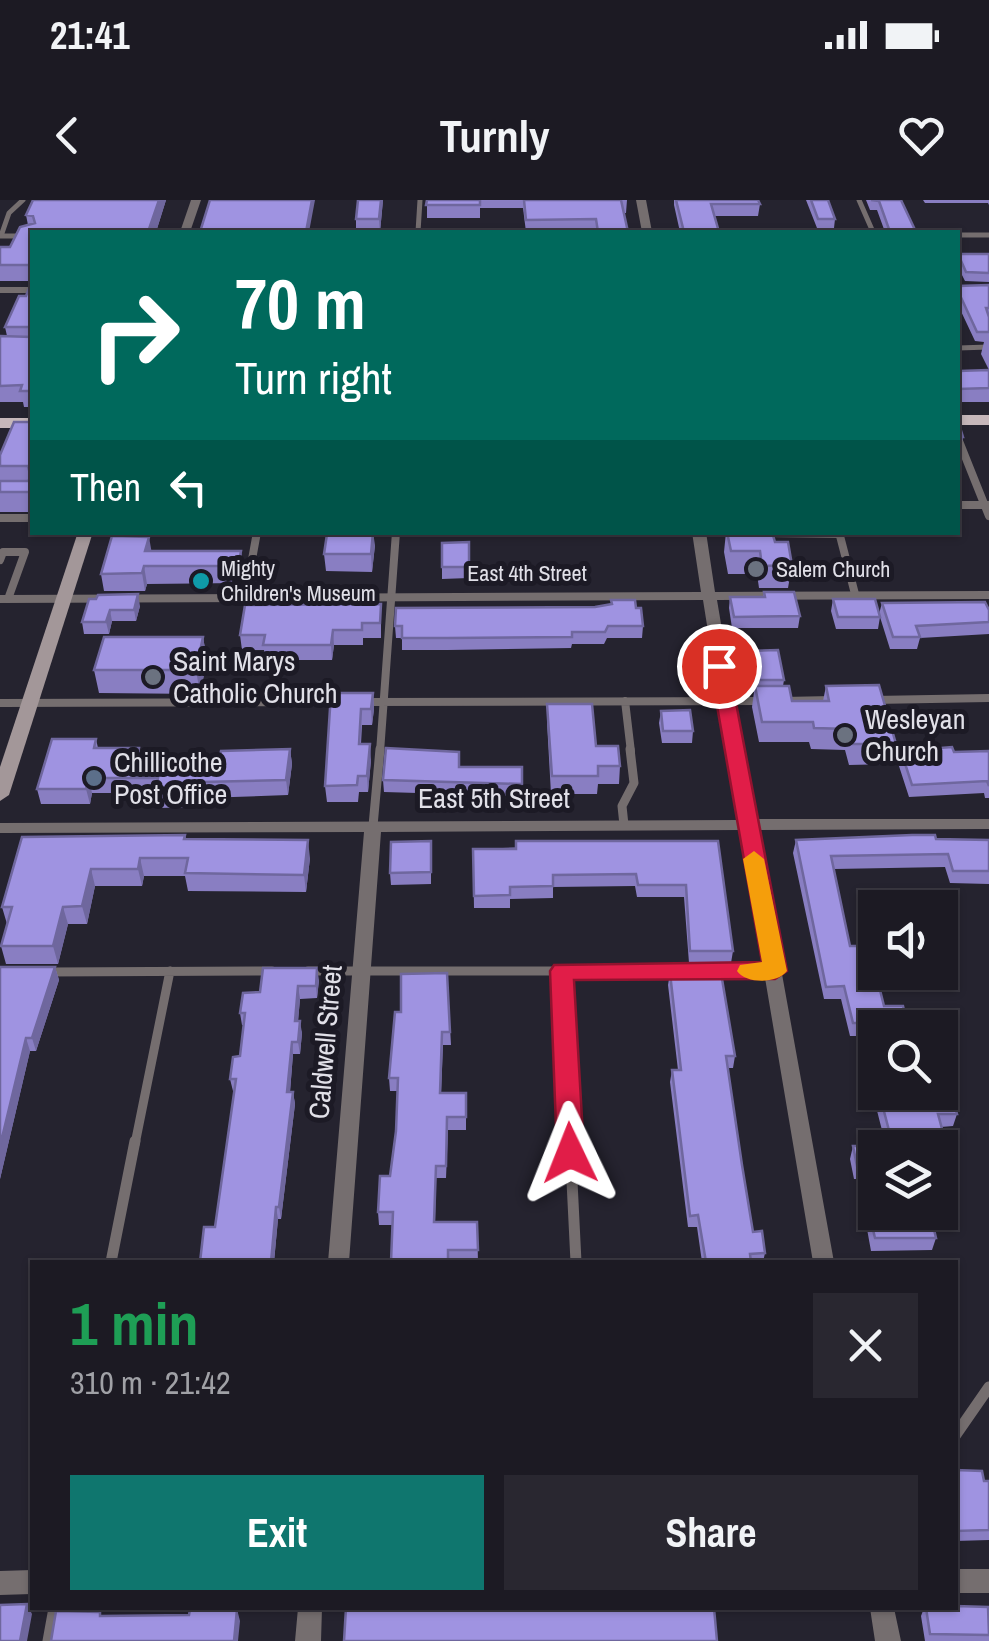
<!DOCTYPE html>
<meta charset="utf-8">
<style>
:root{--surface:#1c1a23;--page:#292730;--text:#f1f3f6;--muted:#a0a1a6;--line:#3a3841;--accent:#0f766e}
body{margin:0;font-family:"Archivo Narrow",sans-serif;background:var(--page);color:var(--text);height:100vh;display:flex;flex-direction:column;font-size:38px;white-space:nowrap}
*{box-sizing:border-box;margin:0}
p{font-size:32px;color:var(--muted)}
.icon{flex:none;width:55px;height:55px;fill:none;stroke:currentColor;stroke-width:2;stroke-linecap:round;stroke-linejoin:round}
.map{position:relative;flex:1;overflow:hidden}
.side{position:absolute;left:30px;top:1060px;width:928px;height:350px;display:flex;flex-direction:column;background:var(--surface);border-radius:0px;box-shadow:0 2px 8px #0004,0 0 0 2px var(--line)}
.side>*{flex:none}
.hud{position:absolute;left:30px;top:30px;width:930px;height:305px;border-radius:0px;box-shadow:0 2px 8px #0004,0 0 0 2px var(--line);background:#00695c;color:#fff;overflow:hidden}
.buttons{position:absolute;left:858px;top:690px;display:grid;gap:20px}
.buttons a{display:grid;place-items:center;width:100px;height:100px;border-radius:0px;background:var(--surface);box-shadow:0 2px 8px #0004,0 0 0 2px var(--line);font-size:50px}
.pin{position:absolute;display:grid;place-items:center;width:85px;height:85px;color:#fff;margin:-42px;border:5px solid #fff;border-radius:50%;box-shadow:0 2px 10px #0007}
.me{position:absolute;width:110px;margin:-55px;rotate:358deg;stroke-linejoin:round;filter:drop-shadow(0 0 8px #0008)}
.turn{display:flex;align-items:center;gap:35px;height:210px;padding:0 40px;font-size:45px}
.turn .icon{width:130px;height:130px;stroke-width:2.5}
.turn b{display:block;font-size:70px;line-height:85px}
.then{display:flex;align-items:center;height:95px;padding:0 40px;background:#0003;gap:20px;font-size:38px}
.round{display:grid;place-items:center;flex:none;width:105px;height:105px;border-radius:0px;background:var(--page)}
.overview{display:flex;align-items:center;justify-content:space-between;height:170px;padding:0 40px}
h1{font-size:60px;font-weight:700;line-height:75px;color:#1e9e55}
.button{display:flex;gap:20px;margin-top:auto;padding:20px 40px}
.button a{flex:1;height:115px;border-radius:0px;background:var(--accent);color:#fff;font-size:40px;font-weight:700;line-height:115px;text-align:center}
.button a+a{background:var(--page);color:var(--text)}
.status{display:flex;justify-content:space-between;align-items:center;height:70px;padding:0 50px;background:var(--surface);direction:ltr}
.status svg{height:28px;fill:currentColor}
header{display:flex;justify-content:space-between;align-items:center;height:130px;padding:0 40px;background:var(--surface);font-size:45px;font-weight:700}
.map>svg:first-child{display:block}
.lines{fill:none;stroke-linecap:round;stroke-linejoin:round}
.service-far3{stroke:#756e6f;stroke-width:5}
.service-far2{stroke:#756e6f;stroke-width:8}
.service-far1{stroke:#756e6f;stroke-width:9}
.service{stroke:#756e6f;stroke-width:11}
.minor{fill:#756e6f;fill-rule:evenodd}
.secondary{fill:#a39799;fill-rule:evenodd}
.primary{fill:#c6b7ba;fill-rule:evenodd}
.wall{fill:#897ec2}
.shaded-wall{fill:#6f679e}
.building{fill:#9f93e1;stroke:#6f679e;stroke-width:2.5}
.route{fill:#e11d48;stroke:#92132f;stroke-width:2.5}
.slow{fill:#f59e0b}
.worship-dot{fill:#6b7280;stroke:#1c1a25;stroke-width:4}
.culture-dot{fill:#0f9aa8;stroke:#1c1a25;stroke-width:4}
.service-dot{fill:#5c6f8a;stroke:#1c1a25;stroke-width:4}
.labels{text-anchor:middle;stroke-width:10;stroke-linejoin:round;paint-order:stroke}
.far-poi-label{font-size:22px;fill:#e1e0e8;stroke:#1c1a25;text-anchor:start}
.far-street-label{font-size:22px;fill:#e1e0e8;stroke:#1c1a25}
.poi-label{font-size:28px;fill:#e1e0e8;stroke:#1c1a25;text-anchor:start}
.street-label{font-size:28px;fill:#e1e0e8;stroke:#1c1a25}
</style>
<div class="status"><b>21:41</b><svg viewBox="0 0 49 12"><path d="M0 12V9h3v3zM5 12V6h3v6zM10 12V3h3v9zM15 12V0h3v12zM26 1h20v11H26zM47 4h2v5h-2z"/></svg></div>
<header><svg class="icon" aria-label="back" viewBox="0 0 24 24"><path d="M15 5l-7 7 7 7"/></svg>Turnly<svg class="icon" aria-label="heart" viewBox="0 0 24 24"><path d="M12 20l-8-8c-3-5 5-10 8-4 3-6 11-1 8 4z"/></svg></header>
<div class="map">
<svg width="989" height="1441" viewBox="0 0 989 1441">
<rect width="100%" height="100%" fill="#25232f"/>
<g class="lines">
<path class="service-far3" d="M859 0 873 32
M418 32 420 0
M958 35H989
M0 36H32
M1 36 9 13 23 0
M958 148 989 147
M958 239 960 244"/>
<path class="service-far2" d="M959 241 989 316
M958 305H989
M839 332 855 394
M699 333H737
M762 333 839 334
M0 360 3 352H25L8 399
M245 398 257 332
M873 500 989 498
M625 501 631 552
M783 501 832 500
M363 502 762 501
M0 503 342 502
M380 552 396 332"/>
<path class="service-far1" d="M624 625 622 606 634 583 630 549
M373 626 380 549
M308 771H772
M562 771 570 944
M48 772 272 771
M135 944 170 771"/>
<path class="service" d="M570 941 576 1062
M111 1062 135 941
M955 1236 989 1187
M48 1441 54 1408"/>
<path class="minor" d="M191 0H201L190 32H180Z
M636 0H646L652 32H642Z
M0 87H32V93H0Z
M0 314H32V322H0Z
M692 332H706L715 392 989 391V399L717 400 754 619H989V629L756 630 834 1062H813L740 630 381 632 349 1062H328L364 632 0 633V623L738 620 703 400 0 403V395L701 392Z
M955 1369H989V1393H955Z
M32 1370V1394L0 1395V1371Z
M298 1408H322L321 1441H295Z
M870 1408H894L901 1441H875Z"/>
<path class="secondary" d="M78 332H93L9 595 0 601V567Z"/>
<path class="primary" d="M958 215H989V225H958Z
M0 218H32V228H0Z"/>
</g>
<path class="wall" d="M33 0H166L156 32H32V207H24L23 202H0V136H7L5 127 26 96 32 81H0V47H10L28 25 26 15Z
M383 0 380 32H356V19Z
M427 0H627L626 13H624L628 32H526L523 8H480V18H427Z
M674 0H758L760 4 758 16H714L719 32H680L674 5Z
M806 0H828L835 19 834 28H817Z
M866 0H901L916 32H885L877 10H870Z
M923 0H989V5L988 3H925Z
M958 54H989V82L965 81 958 67Z
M989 85V170L981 154 984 142 975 141 958 105V86Z
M958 167 959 171 989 170V202H958Z
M958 221 963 237 958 259Z
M32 222V312H0V255Z
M726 332H772L775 342 792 365 788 388H759L757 374H728L724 352Z
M469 342V378L442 379V343Z
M375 345 372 372 326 371 324 354Z
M152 351H241L243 368 240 383 147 384 145 391H104L101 374Z
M764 392 800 416 798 428H732L729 408 730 397H763Z
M89 399 140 406 136 421H112L109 434H84L82 422Z
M833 399 879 414 882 403 989 410V434L920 438 917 449H890L880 417 878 429H836L831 411Z
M381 404V438H363V445H334L332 460H265L264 450H242L240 435Z
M595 407 636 408 643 426 642 438H607L604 444H572L571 448 448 450H402V438H396L395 426Z
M203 437 207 460 200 494 99 493 94 470Z
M742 451 784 480 783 486 792 501H823L826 486 896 544 891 564 849 565 845 550 811 549 809 542H759L752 507 754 492H745L740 463Z
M331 493H373L374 509 372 525H362L361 544 371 560 368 592H359L358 602H327L325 586Z
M547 504 620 566 619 584H598L597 594H551L547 522Z
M661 511 693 531 692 543H662L659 523Z
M96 539 98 548H139L142 562H219L290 549 292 564 288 595 203 598 202 607 158 608 155 593H92L90 604H41L37 589Z
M901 551H989V598H985L984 593 909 597 898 563Z
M459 567H522V596L384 592 383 580Z
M185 635 186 639 310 658 306 692 188 691 185 676H144L142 686H95L87 724H68L58 764H6L1 746 7 724 2 707 22 637Z
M796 640H989V684L950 683 945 667 834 669 850 746 884 806 907 823 906 828H875V892H940L957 914 953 926 941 927 945 940 941 953 940 948H875V979H854L850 959 853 946H886L872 891H867L856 836H850L841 799H824L793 653Z
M431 641V684L391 685 390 673Z
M718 641 733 751 731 763H689L684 697H637L635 686 553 687V698L510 699V708H474L473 649Z
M0 767H55L59 780 36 851H30L0 979Z
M692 767 735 856 733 868H727L753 1032 765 1053 763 1062H702L697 1027H688L670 882 672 870H678L668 785 670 773H691Z
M447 773 451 845H443L441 893H466V930H448L446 978H436L435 1022H477L478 1062H391L392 1025H379L378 1012 390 976 396 931 398 891H390L389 878 401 812Z
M319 780 317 798 300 799 298 821 302 833 300 854H293L290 892H293L295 904 281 1019H278L274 1062H200L215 1027 235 891H233L230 879 240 856 244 825H242L240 813 260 792Z
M940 980 947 1007 942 1019H932L936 1038 932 1050 871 1051 867 1029 870 1017H891L890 1012H940Z
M955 1270 984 1281H989V1340L955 1341Z
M924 1408H955L989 1435V1441H925L921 1416Z"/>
<path class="shaded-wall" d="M159 0H166L156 32H148Z
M312 0H315L309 32H306Z
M381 0H383L380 32 379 19Z
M373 332 375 345 372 372 371 354Z
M149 337 152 354 148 368 145 351Z
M241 351 243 368 240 383 238 366Z
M144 366 147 384 145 391 142 373Z
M138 394 140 406 136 421 134 410Z
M110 410 112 421 109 434 106 422Z
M333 430 334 445 332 460 331 445Z
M203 437 207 460 200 494 196 470Z
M373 493 374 509 372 525 371 509Z
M370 544 371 560 368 592 367 576Z
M290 549 292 564 288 595 286 580Z
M89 578 92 593 90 604 86 589Z
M201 582 203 598 202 607 199 592Z
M308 640 310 658 306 692 304 675Z
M140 658 144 676 142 686 138 669Z
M91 669 95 686 87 724 82 706Z
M63 707 68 724 58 764 53 746Z
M55 767 59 780 36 851 32 838Z
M317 768 319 780 317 798 316 786Z
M298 786 300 799 297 833 295 821Z
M300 821 302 833 300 854 298 842Z
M26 838 30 851 0 979V946Z
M292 842 293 854 289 904 287 892Z
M293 892 295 904 281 1019 279 1007Z
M276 1007 278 1019 274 1062H271Z
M27 1404 32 1414 27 1441H20Z
M237 1409 240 1421 238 1441H234Z"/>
<path class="building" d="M33 0H159L148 32H32V65H0V47H10L20 27 35 23 33 16 26 15Z
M210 0H312L306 32H200Z
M358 0H381L379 19H356Z
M427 0H480V5H426Z
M524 0H621L628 32H598L596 19 526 20Z
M676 0H758L760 4H711L719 32H684Z
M811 0H828L835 19H818Z
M871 0H901L916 32H890L879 1Z
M958 54H989V73L966 72Z
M32 81V133L31 127H5L19 96H26Z
M989 85V108H986L989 117V132H977L958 91V86Z
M0 136 32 137V191H20L22 185 0 186Z
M958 167 959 171 989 170V188L958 189Z
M958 221 963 237H958Z
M14 222H32V292H0V281H28L31 278 28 266H0V255Z
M332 332H373L371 354H324L327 334H332Z
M727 332H772L775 342H788L792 365 762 366 760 351H731Z
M112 336 149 337 145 351H241L238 366H144L142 373 101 374Z
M469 342V367H442V343Z
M764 392H794L800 416 734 417 730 397H765Z
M138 394 134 410H110L106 422H82L89 399H96L98 395Z
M833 399H875L880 417H838Z
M611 400H635L636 408H641L643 426H608L605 432H572V437L448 438H402V426H395L396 408 595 407 612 404Z
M985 402 989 410V422L916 426 920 437H893L882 403Z
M381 404 380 423H362V430H333L331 445H263L265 435H240L245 405Z
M104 437H203L196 470H94Z
M778 450 784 480H747L742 451Z
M879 485 896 544H853L849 529 814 528 813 522H762L755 486H789L792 501H829L826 486Z
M331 493H373L371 509H361L359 544H370L367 576H358L357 585 325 586Z
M547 504H592L596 546H618L620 566H598V576H552Z
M690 510 693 531H663L661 511Z
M52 539H96L94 548H139L136 562H219L221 551 290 549 286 580 201 582 199 592 155 593 158 578H89L86 589H37Z
M952 547 954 552 989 551V586L987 581 912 585 901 551Z
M386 548 459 552V567H522V584L383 580Z
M185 635 184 639 308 640 304 675 185 673 188 658H140L138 669H91L82 706 63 707 53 746H1L12 707H2L22 637Z
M912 635H935L936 639 989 640V671H953L948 654 831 656 850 746H869L884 806H903L907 823H899L900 828H875V879L871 878 860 823H853L844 786 826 787 796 640Z
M431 641V672L390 673 391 642Z
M516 641H718L733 751H690L686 685H638L636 674 553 675V686L510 687V695L474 696 473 649H516Z
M0 767H55L32 838H26L0 946Z
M692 767H720L735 856H726L742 965 753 1032 762 1031 765 1053 750 1054 751 1062H706L698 1015 690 1016 672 870H681L670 773H693Z
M263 768H317L316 786H298L295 821H300L298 842H292L287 892H293L279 1007H276L271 1062H200L204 1027H215L236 879H230L233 857 240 856 245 813H240L243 793 260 792Z
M447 773 450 832H442L440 893H466V917H447L446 966H436L434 1022H477L478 1050H448V1062H391L393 1012H378L380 976H390L396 931 398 878H389L395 812H401V774Z
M940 883H948L957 914H938L945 940 910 941 912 948H875V966H857L853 946H893L879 892H940Z
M940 980 947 1007H940Z
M896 1012H930L936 1038H875L870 1017H897Z
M955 1270 982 1271 984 1281H989V1330L955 1331Z
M27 1404 20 1441H0V1405Z
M955 1406 988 1407 989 1435 930 1434 926 1408Z
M346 1408H397L461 1410 714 1408 717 1441H344Z
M190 1409H237L234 1441H51L56 1411 100 1412V1416L189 1415Z"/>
<path class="route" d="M719 460 729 466 787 771 775 779 574 780 584 953 580 961 570 964 561 961 557 953 550 771 554 765 762 762 710 466Z"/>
<path class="slow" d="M754 651 764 659 787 771C777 784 746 784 737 771L740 765 762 762 743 659Z"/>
<g class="worship-dot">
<circle cx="756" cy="369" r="10"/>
<circle cx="153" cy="477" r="10"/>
<circle cx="845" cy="535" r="10"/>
</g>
<circle class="culture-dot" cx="201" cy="381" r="10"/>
<circle class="service-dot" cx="94" cy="578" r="10"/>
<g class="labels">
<g class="far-poi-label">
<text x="221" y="376">Mighty<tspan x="221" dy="25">Children's Museum</tspan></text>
<text x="776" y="377">Salem Church</text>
</g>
<g class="far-street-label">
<text x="527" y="381">East 4th Street</text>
</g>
<g class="poi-label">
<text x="173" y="471">Saint Marys<tspan x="173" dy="32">Catholic Church</tspan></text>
<text x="865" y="529">Wesleyan<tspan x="865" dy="32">Church</tspan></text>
<text x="114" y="572">Chillicothe<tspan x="114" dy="32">Post Office</tspan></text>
</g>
<g class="street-label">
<text x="494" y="608">East 5th Street</text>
<text transform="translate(325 842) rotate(-85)" y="10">Caldwell Street</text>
</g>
</g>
</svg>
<div class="buttons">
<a><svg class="icon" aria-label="sound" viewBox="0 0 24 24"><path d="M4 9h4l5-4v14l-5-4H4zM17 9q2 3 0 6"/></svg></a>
<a><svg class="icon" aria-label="search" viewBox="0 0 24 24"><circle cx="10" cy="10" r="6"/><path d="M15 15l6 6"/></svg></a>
<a><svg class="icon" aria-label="layers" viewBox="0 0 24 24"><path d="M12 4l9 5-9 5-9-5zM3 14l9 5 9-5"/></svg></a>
</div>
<div class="pin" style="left:719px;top:466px;background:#d93025"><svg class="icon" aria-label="arrive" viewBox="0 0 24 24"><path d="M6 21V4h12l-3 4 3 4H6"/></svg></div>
<svg class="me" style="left:570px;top:953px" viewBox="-20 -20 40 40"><path d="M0-17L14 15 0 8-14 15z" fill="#e11d48" stroke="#fff" stroke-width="4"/></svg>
<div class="hud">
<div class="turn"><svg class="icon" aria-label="right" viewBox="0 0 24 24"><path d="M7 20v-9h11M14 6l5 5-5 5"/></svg><div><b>70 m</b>Turn right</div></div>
<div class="then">Then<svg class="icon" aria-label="left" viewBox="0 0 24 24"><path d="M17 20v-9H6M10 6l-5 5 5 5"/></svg></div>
</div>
<section class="side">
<div class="overview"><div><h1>1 min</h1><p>310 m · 21:42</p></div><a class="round"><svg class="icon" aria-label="close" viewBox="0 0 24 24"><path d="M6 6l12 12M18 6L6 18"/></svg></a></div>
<div class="button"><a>Exit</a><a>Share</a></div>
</section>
</div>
